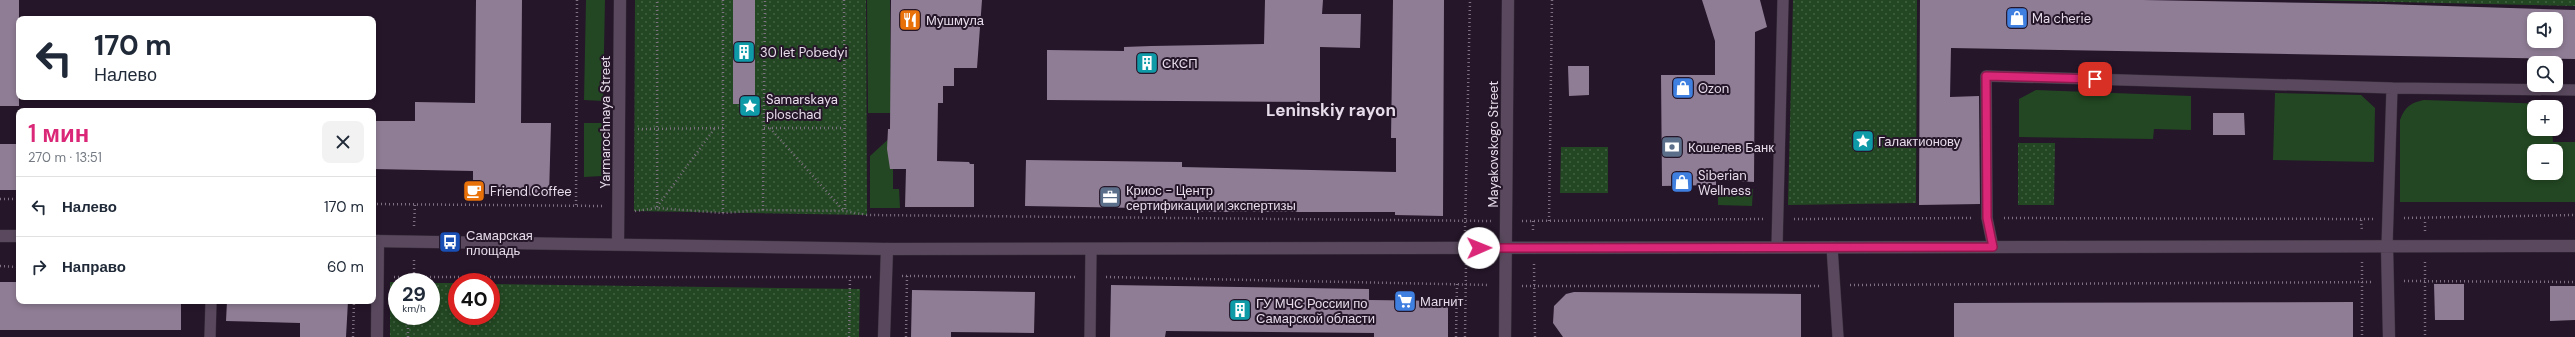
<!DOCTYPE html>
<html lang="ru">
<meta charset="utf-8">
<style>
:root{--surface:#fff;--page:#f2f2f3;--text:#1f2937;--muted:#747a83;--line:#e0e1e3;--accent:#db2777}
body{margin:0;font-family:"DM Sans",sans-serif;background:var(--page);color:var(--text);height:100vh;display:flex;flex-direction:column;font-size:15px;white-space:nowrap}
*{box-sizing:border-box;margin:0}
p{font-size:13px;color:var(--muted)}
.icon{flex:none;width:22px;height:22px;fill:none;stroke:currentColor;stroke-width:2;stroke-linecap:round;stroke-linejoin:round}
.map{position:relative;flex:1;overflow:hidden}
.panel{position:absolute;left:16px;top:108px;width:360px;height:196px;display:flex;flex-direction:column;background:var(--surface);border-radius:8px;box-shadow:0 2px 6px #0003}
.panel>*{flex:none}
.hud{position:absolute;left:16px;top:16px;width:360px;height:84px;border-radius:8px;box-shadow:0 2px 6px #0003;background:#fff;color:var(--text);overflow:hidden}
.controls{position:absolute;left:2527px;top:12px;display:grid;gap:8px}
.controls a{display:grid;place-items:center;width:36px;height:36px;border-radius:8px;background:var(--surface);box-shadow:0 2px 6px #0003;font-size:20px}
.speed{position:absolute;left:388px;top:273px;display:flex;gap:8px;font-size:20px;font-weight:700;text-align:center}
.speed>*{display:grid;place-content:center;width:52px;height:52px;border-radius:50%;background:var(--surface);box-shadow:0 2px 6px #0003;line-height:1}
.speed small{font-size:10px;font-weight:400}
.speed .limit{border:6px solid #d22;background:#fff;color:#111}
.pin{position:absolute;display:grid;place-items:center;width:34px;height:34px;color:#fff;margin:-17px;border-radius:8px;box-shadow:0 2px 6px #0006}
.me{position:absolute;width:44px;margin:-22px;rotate:89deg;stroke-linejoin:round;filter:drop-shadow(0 0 3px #0008)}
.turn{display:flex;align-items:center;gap:14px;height:84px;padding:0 12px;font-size:18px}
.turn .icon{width:52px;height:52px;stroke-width:2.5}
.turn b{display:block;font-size:28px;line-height:34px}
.round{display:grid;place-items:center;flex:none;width:42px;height:42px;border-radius:8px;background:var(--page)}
.summary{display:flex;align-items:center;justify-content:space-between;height:68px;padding:0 12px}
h1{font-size:24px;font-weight:600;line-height:30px;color:var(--accent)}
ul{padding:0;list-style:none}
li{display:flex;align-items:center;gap:12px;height:60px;padding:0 12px;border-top:1px solid var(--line)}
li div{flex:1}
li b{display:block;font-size:15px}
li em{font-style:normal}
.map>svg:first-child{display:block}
.grass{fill:#234722;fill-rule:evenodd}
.park{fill:url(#park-dots)}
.building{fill:#8f7d95;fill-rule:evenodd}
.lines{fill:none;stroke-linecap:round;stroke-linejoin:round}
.service-casing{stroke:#392f3c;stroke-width:12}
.minor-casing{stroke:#392f3c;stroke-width:13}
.tertiary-casing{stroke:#392f3c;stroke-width:13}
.path{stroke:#7e7282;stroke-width:2.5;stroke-dasharray:1 3;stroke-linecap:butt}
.service{stroke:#5a495e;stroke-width:11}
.minor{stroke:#5a495e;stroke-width:12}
.tertiary{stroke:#5a495e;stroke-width:12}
.route-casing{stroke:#8e194d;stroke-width:10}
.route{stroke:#db2777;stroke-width:7}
.labels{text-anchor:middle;stroke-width:4;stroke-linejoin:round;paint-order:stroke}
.poi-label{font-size:13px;fill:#e7ddea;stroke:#251629;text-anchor:start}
.street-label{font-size:13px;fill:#e7ddea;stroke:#251629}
.district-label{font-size:17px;font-weight:bold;fill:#e7ddea;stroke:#251629}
</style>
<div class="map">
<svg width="2575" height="337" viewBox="0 0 2575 337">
<defs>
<pattern id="park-dots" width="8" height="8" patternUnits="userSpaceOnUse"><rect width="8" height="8" fill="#234722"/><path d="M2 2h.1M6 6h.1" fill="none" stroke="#436142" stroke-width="1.8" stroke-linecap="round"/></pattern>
</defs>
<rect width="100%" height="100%" fill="#251629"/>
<path class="grass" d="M586 0H605L603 101 584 100Z
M867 0H890L891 113H868Z
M2036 90 2191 96V130L2154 129 2153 139 2019 137V99Z
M2275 93 2361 95 2375 108 2374 162 2273 160Z
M2424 100 2552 104V107H2534V129H2552L2553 142H2575V202H2400V120C2405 107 2410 103 2424 100ZM2534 151H2556V173H2534Z
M584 123H602V176L584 177Z
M893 135V189H899L900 208H870V156Z
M1718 189H1753L1752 206 1718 205Z"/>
<path class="park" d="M635 0H866L867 215 634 211Z
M1793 0H1917L1916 203 1788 205Z
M2305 0H2575V6Z
M2018 143H2055L2054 205H2018Z
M1561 147H1608V193H1560Z
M390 282H397V316H431V283H457V316H491V284L860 289 859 337H390Z"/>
<path class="building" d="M0 0H19V106H0Z
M476 0H522L521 123H551L549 196 484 194V184H473V171L373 169V121H415V102L475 103Z
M733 0H755V104H733Z
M891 0H982L977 68H954V86H943V103H938L937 161 969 162 970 164H974V207H905L906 169H890L887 149 888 129H890Z
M1265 0H1323L1322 14H1361L1360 48 1320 47V102L1047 100V50L1124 51V47L1151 46 1264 44Z
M1393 0H1444L1443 216 1395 215V212H1198V209L1025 206 1026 160 1182 162V167L1396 172V138H1391Z
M1702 0H1760L1767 27 1755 32 1754 182 1716 180V185L1662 186 1661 75H1715V41Z
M1920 0H2143L2382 4 2575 10V59L1951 48 1950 97 1979 96 1980 204 1919 205ZM2534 19H2556V41H2534Z
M1568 66H1589V95L1569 96Z
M2213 113H2244L2245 135H2213Z
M0 144H19V190H0Z
M0 282H19V301H181V330H0Z
M2434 284H2464V320H2435Z
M1111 285 1369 289V300L1448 301V337H1374V333L1166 331 1165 337H1110Z
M2550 286H2575V320L2550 321Z
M912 290 1035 292 1034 333 951 332V337H911Z
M1574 292 1801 294V337H1563L1553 323 1554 306 1566 294Z
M227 301H348L346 337H300V323L226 321Z
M2353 302V337H1954V303Z"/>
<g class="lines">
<g class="service-casing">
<path id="service" d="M2392 88 2575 90
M1777 247 1783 0
M1832 247 1838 337
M1993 247 1987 218 1986 76 2392 88 2387 246
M210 337 211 301
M1090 337 1091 249"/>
</g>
<g class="minor-casing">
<path id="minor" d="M618 244 620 0
M377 337 378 241
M884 337 887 249
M1505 337 1508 0"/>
</g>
<g class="tertiary-casing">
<path id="tertiary" d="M0 236H19
M373 241 887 249 2575 246
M2387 246 2389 337"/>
</g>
<path class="path" d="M844 0 845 211
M764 128H844
M770 128 844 211
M638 129 723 128
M0 199H19
M373 204 602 206
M576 205 577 0
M657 207V0
M657 207 715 128
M763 210 765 0
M635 211 657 208 723 213 763 210 845 211 867 215 1491 221
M723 213V0
M2004 218 2373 219
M2404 218 2575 215
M1794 219 1971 218
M2361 220 2362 231
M1522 221 1763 219
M1533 221V233
M1549 221 1552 0
M414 226 415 204
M1465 231 1470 0
M2425 231V219
M2362 262V337
M2425 262V337
M1534 264 1535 337
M0 266 19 267
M902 276 1075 277
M394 277H871
M414 277V257
M1106 277 1489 285
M2404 281 2575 282
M409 282V277
M1850 285 2373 282
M1522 286H1819
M353 337 354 301
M408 337V316
M849 337 850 277
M906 337 907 276
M1456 337 1457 283
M1465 337 1466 264"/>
<use href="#service" class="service"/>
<use href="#minor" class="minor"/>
<use href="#tertiary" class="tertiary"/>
</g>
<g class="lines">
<g class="route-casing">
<path id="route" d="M1479 248 1993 247 1987 218 1986 76 2095 79"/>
</g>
<use href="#route" class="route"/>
</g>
<defs>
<g id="shop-square" transform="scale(1.15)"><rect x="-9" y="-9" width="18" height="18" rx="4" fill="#3f7fe0" stroke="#251629"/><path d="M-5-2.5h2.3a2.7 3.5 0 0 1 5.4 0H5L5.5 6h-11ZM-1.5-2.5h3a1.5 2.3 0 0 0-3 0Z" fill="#fff"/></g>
<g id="restaurant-square" transform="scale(1.15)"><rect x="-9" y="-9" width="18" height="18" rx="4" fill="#e8710a" stroke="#251629"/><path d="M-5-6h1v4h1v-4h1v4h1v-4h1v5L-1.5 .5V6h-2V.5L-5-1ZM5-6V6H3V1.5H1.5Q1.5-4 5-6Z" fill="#fff"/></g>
<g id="building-square" transform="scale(1.15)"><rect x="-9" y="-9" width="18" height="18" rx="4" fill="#0f9aa8" stroke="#251629"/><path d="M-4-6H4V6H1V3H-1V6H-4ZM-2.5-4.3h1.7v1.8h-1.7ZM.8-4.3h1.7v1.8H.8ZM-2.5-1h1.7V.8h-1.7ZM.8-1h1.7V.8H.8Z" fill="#fff"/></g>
<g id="sight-square" transform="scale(1.15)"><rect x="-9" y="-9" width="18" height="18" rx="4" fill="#0f9aa8" stroke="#251629"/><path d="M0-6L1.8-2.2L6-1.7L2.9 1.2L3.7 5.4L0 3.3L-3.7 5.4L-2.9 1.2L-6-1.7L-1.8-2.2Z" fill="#fff"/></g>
<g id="bank-square" transform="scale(1.15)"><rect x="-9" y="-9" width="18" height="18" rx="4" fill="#5c6f8a" stroke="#251629"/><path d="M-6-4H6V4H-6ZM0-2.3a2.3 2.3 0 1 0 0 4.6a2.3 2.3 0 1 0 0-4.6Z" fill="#fff"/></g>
<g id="cafe-square" transform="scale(1.15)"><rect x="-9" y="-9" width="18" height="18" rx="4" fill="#e8710a" stroke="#251629"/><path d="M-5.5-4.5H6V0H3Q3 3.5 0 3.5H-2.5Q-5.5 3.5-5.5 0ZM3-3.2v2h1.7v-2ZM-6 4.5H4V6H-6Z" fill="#fff"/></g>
<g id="office-square" transform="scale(1.15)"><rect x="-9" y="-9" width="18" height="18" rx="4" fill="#5c6f8a" stroke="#251629"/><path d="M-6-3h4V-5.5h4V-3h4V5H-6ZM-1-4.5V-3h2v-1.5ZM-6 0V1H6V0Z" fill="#fff"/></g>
<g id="bus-square" transform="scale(1.15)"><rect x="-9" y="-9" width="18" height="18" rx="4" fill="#1a4fb4" stroke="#251629"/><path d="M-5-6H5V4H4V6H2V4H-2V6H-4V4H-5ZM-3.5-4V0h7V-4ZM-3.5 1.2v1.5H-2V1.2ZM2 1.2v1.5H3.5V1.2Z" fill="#fff"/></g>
<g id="supermarket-square" transform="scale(1.15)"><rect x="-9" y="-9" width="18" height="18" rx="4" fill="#3f7fe0" stroke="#251629"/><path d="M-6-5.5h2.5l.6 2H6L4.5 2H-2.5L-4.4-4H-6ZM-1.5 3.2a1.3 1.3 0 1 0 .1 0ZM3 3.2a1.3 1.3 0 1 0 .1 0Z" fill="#fff"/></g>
</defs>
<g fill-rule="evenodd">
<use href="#shop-square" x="2017" y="18"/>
<use href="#restaurant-square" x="910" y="20"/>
<use href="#building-square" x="744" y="52"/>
<use href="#building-square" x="1147" y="63"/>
<use href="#shop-square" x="1683" y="88"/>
<use href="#sight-square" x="750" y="106"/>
<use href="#sight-square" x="1863" y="141"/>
<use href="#bank-square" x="1672" y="147"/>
<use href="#shop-square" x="1682" y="182"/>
<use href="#cafe-square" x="474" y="191"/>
<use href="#office-square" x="1110" y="197"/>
<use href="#bus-square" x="450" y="242"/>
<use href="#supermarket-square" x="1405" y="301"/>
<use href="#building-square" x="1240" y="310"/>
</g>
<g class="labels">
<g class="poi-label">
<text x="2032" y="23">Ma cherie</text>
<text x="926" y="25">Мушмула</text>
<text x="760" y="57">30 let Pobedyi</text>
<text x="1162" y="68">СКСП</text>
<text x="1698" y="93">Ozon</text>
<text x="766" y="104">Samarskaya<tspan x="766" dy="15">ploschad</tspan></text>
<text x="1878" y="146">Галактионову</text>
<text x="1688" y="152">Кошелев Банк</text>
<text x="1698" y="180">Siberian<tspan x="1698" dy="15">Wellness</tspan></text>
<text x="1126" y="195">Криос - Центр<tspan x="1126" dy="15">сертификации и экспертизы</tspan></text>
<text x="490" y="196">Friend Coffee</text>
<text x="466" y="240">Самарская<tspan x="466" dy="15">площадь</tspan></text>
<text x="1420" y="306">Магнит</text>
<text x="1256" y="308">ГУ МЧС России по<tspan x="1256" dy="15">Самарской области</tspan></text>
</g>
<g class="street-label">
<text transform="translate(605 122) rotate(-90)" y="5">Yarmarochnaya Street</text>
<text transform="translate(1493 144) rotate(-90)" y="5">Mayakovskogo Street</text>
</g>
<g class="district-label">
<text x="1331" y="116">Leninskiy rayon</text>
</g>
</g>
</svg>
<div class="controls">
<a><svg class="icon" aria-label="sound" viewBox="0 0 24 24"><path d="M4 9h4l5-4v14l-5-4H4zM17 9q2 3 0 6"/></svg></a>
<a><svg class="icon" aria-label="search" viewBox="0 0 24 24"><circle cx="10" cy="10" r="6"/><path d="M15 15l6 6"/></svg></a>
<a>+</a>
<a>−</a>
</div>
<div class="speed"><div>29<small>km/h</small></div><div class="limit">40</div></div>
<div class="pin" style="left:2095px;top:79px;background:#d93025"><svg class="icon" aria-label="arrive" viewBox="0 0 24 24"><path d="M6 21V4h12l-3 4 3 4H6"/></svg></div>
<svg class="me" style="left:1479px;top:248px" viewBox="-20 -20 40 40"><circle r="19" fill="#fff"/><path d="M0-13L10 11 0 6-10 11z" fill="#db2777"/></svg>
<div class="hud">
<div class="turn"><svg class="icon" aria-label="left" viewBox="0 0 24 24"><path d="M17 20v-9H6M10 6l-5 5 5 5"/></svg><div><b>170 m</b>Налево</div></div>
</div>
<section class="panel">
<div class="summary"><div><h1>1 мин</h1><p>270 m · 13:51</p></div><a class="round"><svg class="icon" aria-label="close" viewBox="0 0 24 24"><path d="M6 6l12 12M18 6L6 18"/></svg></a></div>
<ul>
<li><svg class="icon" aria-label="left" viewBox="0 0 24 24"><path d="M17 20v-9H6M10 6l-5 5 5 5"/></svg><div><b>Налево</b></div><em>170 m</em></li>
<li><svg class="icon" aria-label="right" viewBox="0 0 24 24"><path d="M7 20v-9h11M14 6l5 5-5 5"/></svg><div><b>Направо</b></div><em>60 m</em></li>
</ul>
</section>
</div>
